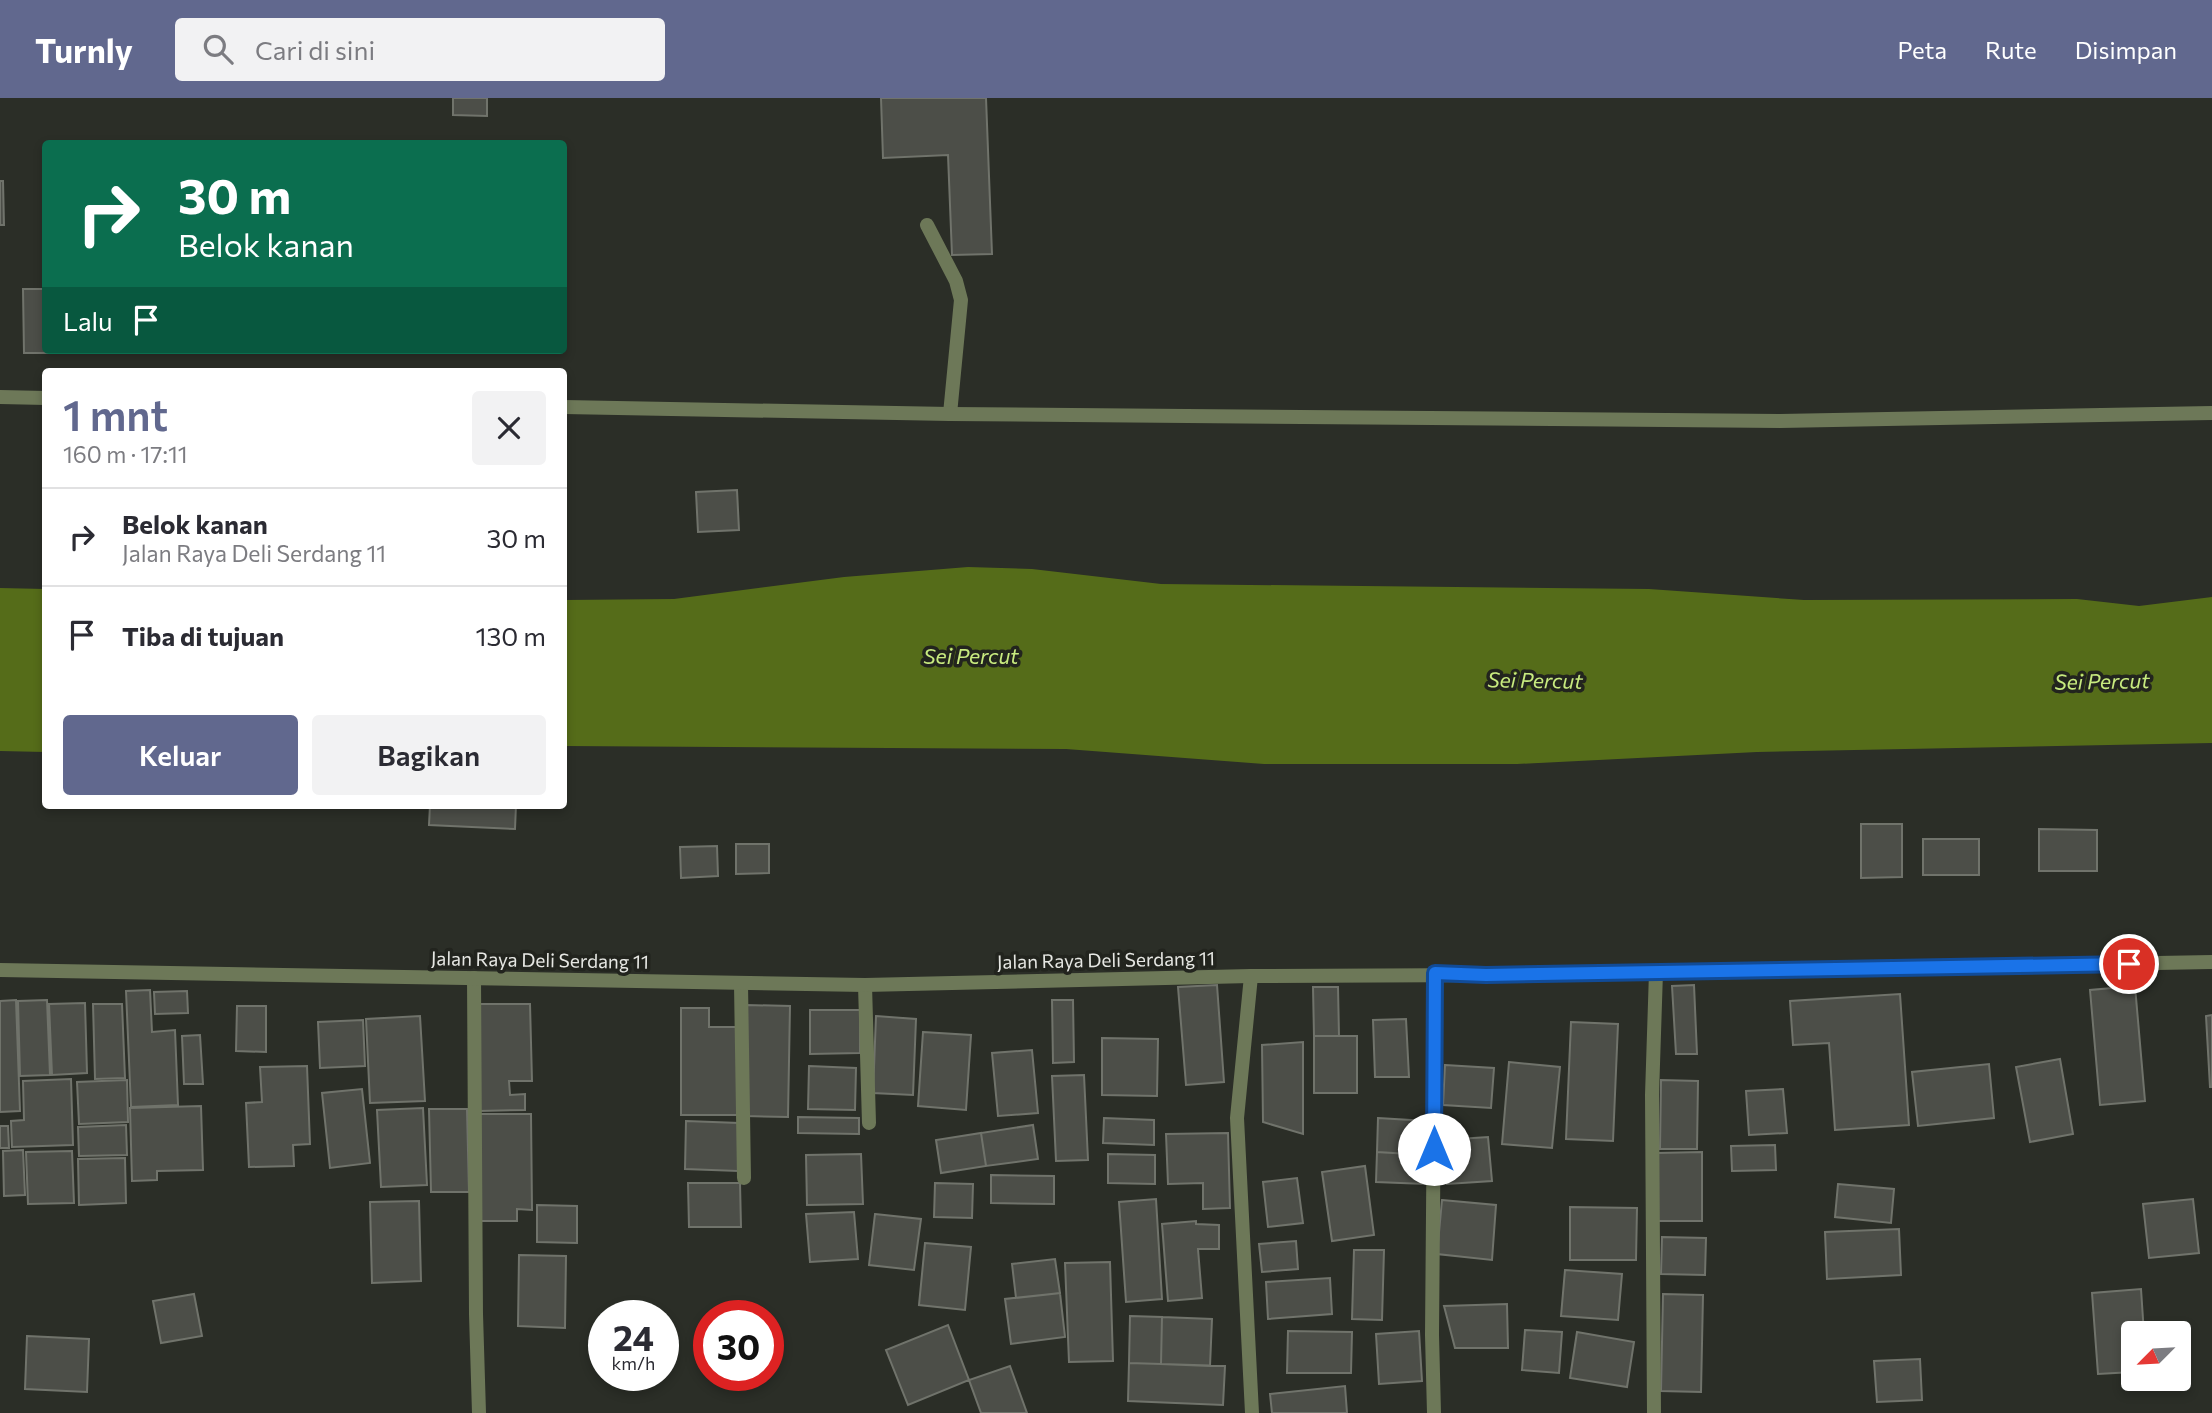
<!DOCTYPE html>
<html lang="id">
<meta charset="utf-8">
<style>
:root{--surface:#fff;--page:#f2f2f3;--text:#2b2b33;--muted:#7c7c81;--line:#e1e1e2;--accent:#61688e}
body{margin:0;font-family:Commissioner,sans-serif;background:var(--page);color:var(--text);height:100vh;display:flex;flex-direction:column;font-size:26px;white-space:nowrap}
*{box-sizing:border-box;margin:0}
p{font-size:23px;color:var(--muted)}
.icon{flex:none;width:38px;height:38px;fill:none;stroke:currentColor;stroke-width:2;stroke-linecap:round;stroke-linejoin:round}
.map{position:relative;flex:1;overflow:hidden}
.sheet{position:absolute;left:42px;top:270px;width:525px;height:441px;display:flex;flex-direction:column;background:var(--surface);border-radius:7px;box-shadow:0 4px 10px #0003}
.sheet>*{flex:none}
.top-card{position:absolute;left:42px;top:42px;width:525px;height:214px;border-radius:7px;box-shadow:0 4px 10px #0003;background:#0b6e4f;color:#fff;overflow:hidden}
.needle{width:46px;rotate:246deg}
.fabs{position:absolute;left:2121px;top:1223px;display:grid;gap:14px}
.fabs a{display:grid;place-items:center;width:70px;height:70px;border-radius:7px;background:var(--surface);box-shadow:0 4px 10px #0003;font-size:35px}
.speed{position:absolute;left:588px;top:1202px;display:flex;gap:14px;font-size:35px;font-weight:700;text-align:center}
.speed>*{display:grid;place-content:center;width:91px;height:91px;border-radius:50%;background:var(--surface);box-shadow:0 4px 10px #0003;line-height:1}
.speed small{font-size:18px;font-weight:400}
.speed .limit{border:10px solid #d22;background:#fff;color:#111}
.pin{position:absolute;display:grid;place-items:center;width:60px;height:60px;color:#fff;margin:-30px;border:4px solid #fff;border-radius:50%;box-shadow:0 2px 7px #0007}
.me{position:absolute;width:77px;margin:-38px;rotate:0deg;stroke-linejoin:round;filter:drop-shadow(0 0 5px #0008)}
.turn{display:flex;align-items:center;gap:24px;height:147px;padding:0 21px;font-size:32px}
.turn .icon{width:91px;height:91px;stroke-width:2.5}
.turn b{display:block;font-size:49px;line-height:60px}
.then{display:flex;align-items:center;height:66px;padding:0 21px;background:#0003;gap:14px;font-size:26px}
.round{display:grid;place-items:center;flex:none;width:74px;height:74px;border-radius:7px;background:var(--page)}
.overview{display:flex;align-items:center;justify-content:space-between;height:119px;padding:0 21px}
h1{font-size:42px;font-weight:600;line-height:52px;color:var(--accent)}
.cta{display:flex;gap:14px;margin-top:auto;padding:14px 21px}
.cta a{flex:1;height:80px;border-radius:7px;background:var(--accent);color:#fff;font-size:28px;font-weight:600;line-height:80px;text-align:center}
.cta a+a{background:var(--page);color:var(--text)}
ul{padding:0;list-style:none}
li{display:flex;align-items:center;gap:21px;height:98px;padding:0 21px;border-top:2px solid var(--line)}
li div{flex:1}
li b{display:block;font-size:26px}
li em{font-style:normal}
header{display:flex;align-items:center;gap:42px;box-sizing:border-box;height:98px;padding:0 35px;background:var(--accent);color:#fff}
header strong{font-size:33px}
nav{display:flex;gap:38px;margin-inline-start:auto;font-size:24px}
.search{width:490px;height:63px;background:var(--page);display:flex;align-items:center;gap:18px;box-sizing:border-box;padding:0 24px;border-radius:7px;color:var(--muted);font-size:26px}
.map>svg:first-child{display:block}
.water{fill:#556c19}
.building{fill:#4c4e48;stroke:#70736b;stroke-width:2}
.lines{fill:none;stroke-linecap:round;stroke-linejoin:round}
.service{stroke:#6d7858;stroke-width:14}
.minor{stroke:#6d7858;stroke-width:14}
.tertiary{stroke:#6d7858;stroke-width:14}
.route-casing{stroke:#114b97;stroke-width:18}
.route{stroke:#1a73e8;stroke-width:12}
.labels{text-anchor:middle;stroke-width:7;stroke-linejoin:round;paint-order:stroke}
.street-label{font-size:19px;fill:#e6e7e3;stroke:#22241e}
.water-label{font-size:21px;font-style:italic;fill:#c8eb7f;stroke:#22241e}
</style>
<header>
<strong>Turnly</strong>
<div class="search"><svg class="icon" aria-label="search" viewBox="0 0 24 24"><circle cx="10" cy="10" r="6"/><path d="M15 15l6 6"/></svg>Cari di sini</div>
<nav><a>Peta</a><a>Rute</a><a>Disimpan</a></nav>
</header>
<div class="map">
<svg width="2212" height="1315" viewBox="0 0 2212 1315">
<rect width="100%" height="100%" fill="#2b2e27"/>
<path class="water" d="M968 469 1032 471 1161 486 1649 491 1804 502 2077 501 2139 508 2212 499V645L1757 654 1517 666H1264L1066 651 564 648V502L674 501 844 479Z
M0 490 45 491V654L0 653Z"/>
<path class="building" d="M453 0H487V18L453 17Z
M881 0H986L992 156 952 157 948 57 883 60Z
M0 83H3L4 127H0Z
M23 191H46V252H68V255H24Z
M737 392 739 432 698 434 696 394Z
M430 707H516L515 731 429 727Z
M1861 726H1902V779L1861 780Z
M2039 731 2097 732V773H2039Z
M1923 741H1979V777H1923Z
M736 746H769V775L736 776Z
M717 748 718 778 681 780 680 749Z
M1217 887 1224 984 1186 987 1178 889Z
M1694 887 1697 956H1676L1672 888Z
M2135 888 2145 1003 2100 1007 2090 892Z
M1313 889H1338L1339 938H1314Z
M150 892 152 934 175 932 178 1007 131 1009 126 893Z
M187 893 188 915 155 916 154 894Z
M1900 896 1909 1027 1835 1032 1829 945 1793 947 1790 903Z
M16 902 20 1013 0 1014V903Z
M47 902 50 977 20 978 18 903Z
M1052 902H1073L1074 964 1053 965Z
M85 905 87 975 52 977 49 906Z
M93 906H122L125 980 95 981Z
M477 906H530L532 983H509L510 997 525 996V1012L479 1013Z
M746 907 790 908 788 1019 745 1018Z
M237 908H266V954L236 953Z
M681 910H709V929H740V1017H681Z
M810 912H860V955L810 956Z
M2212 917V989H2210L2206 918Z
M420 918 425 1003 370 1005 366 921Z
M876 918 916 921 913 997 873 995Z
M1406 921 1409 979H1375L1373 922Z
M363 922 365 968 320 970 318 924Z
M1571 924 1618 926 1613 1043 1566 1041Z
M923 934 971 937 966 1012 918 1008Z
M200 937 203 986H184L182 938Z
M1314 938H1357V995H1314Z
M1102 940 1158 941 1157 998 1102 997Z
M1303 944V1036L1263 1024 1262 947Z
M1032 952 1038 1015 998 1018 992 955Z
M2060 961 2073 1036 2030 1044 2016 969Z
M1509 964 1560 969 1552 1050 1502 1046Z
M1989 966 1994 1020 1918 1028 1912 974Z
M1445 967 1494 970 1491 1010 1443 1007Z
M307 968 310 1046 293 1047 294 1068 249 1069 246 1005 262 1004 260 969Z
M809 968 856 970 855 1012 808 1011Z
M1084 977 1088 1062 1056 1063 1052 978Z
M71 981 73 1047 12 1049 11 1023 24 1022 23 983Z
M127 982 128 1024 79 1026 77 984Z
M1661 982 1698 983 1697 1051H1660Z
M362 991 370 1065 330 1070 322 995Z
M1783 991 1787 1035 1749 1037 1746 993Z
M201 1008 203 1072 157 1073V1082L132 1083 130 1010Z
M423 1010 427 1087 381 1089 377 1012Z
M429 1011H467L469 1094H431Z
M480 1016H531L532 1112 517 1111V1123H481Z
M798 1019 859 1020V1036L798 1035Z
M1104 1020 1154 1022V1047L1103 1045Z
M1378 1020 1427 1023 1426 1057 1377 1054Z
M686 1023 739 1025 738 1073 685 1071Z
M126 1027 127 1057 79 1058 78 1029Z
M1033 1027 1038 1061 986 1068 981 1035Z
M0 1028H8L9 1050H0Z
M981 1035 986 1068 941 1075 936 1042Z
M1228 1035 1230 1110 1203 1111V1085L1168 1086 1166 1036Z
M1488 1039 1492 1083 1447 1086 1443 1042Z
M1775 1047 1776 1072 1732 1073 1731 1048Z
M23 1052 25 1097 4 1098 3 1053Z
M72 1053 74 1105 28 1106 26 1054Z
M1377 1054 1426 1057 1425 1086 1376 1084Z
M1702 1054V1123H1657V1055Z
M861 1056 863 1106 807 1107 806 1057Z
M1108 1056 1155 1057V1086L1108 1085Z
M125 1060 126 1105 79 1107 78 1061Z
M1365 1068 1374 1137 1332 1143 1322 1074Z
M991 1077 1054 1078V1106L991 1105Z
M1297 1080 1303 1125 1268 1129 1263 1084Z
M688 1085H740L741 1129H689Z
M935 1085 973 1086 972 1120 934 1119Z
M1838 1086 1894 1091 1891 1125 1835 1119Z
M1156 1101 1162 1201 1126 1204 1119 1104Z
M2193 1101 2199 1155 2149 1160 2143 1106Z
M1442 1102 1496 1107 1492 1162 1437 1156Z
M419 1103 421 1183 372 1185 370 1104Z
M537 1107 577 1108V1145L537 1144Z
M1570 1109 1637 1110 1636 1162H1570Z
M854 1114 858 1161 810 1164 806 1116Z
M875 1116 921 1121 914 1172 869 1167Z
M1196 1123V1126L1219 1127V1151H1198L1202 1200 1168 1203 1162 1126Z
M1899 1131 1901 1177 1827 1181 1825 1134Z
M1662 1139 1706 1140 1705 1177 1661 1176Z
M1296 1143 1298 1171 1262 1174 1259 1146Z
M925 1145 971 1149 965 1212 919 1207Z
M1354 1152H1384L1382 1222 1352 1221Z
M519 1157 566 1158 565 1230 518 1228Z
M1055 1161 1060 1195 1016 1200 1012 1166Z
M1110 1164 1113 1263 1069 1264 1065 1165Z
M1565 1172 1622 1176 1618 1222 1561 1218Z
M1330 1180 1332 1216 1268 1221 1266 1184Z
M2141 1191 2144 1236H2133V1274L2098 1276 2092 1195Z
M1060 1195 1065 1239 1011 1246 1005 1201Z
M194 1196 202 1238 161 1245 153 1203Z
M1663 1196 1703 1197 1701 1294 1661 1293Z
M1507 1206 1508 1250H1455L1444 1208Z
M1130 1218 1162 1219 1161 1266 1129 1265Z
M1162 1219 1212 1221 1210 1268 1161 1266Z
M948 1227 969 1282 908 1307 886 1252Z
M1525 1232 1562 1234 1559 1275 1522 1272Z
M1288 1233 1352 1234 1351 1275H1287Z
M1419 1233 1422 1283 1379 1286 1376 1236Z
M1577 1234 1634 1244 1627 1289 1570 1280Z
M27 1238 89 1241 87 1294 25 1291Z
M1920 1261 1922 1302 1877 1304 1874 1263Z
M1129 1265 1225 1268 1223 1307 1128 1303Z
M1010 1268 1027 1315H981L969 1282Z
M1345 1288 1347 1315H1272L1270 1296Z"/>
<g class="lines">
<path class="service" d="M927 127 956 183 961 202 950 316"/>
<path class="minor" d="M0 299 46 300
M564 309 950 316 1780 323 2212 315
M1251 878 1237 1020 1252 1315
M474 880 476 1216 479 1315
M741 886 744 1080
M865 887 869 1025
M1434 1315 1432 1237 1435 875
M1654 1315 1652 997 1656 874"/>
<path class="tertiary" d="M0 872 865 887 1251 878 1486 877 2212 864"/>
</g>
<g class="lines">
<g class="route-casing">
<path id="route" d="M1434 1051 1435 875 1486 877 2129 866"/>
</g>
<use href="#route" class="route"/>
</g>
<g class="labels">
<g class="street-label">
<text transform="translate(540 862) rotate(1)" y="7">Jalan Raya Deli Serdang 11</text>
<text transform="translate(1106 862) rotate(-1)" y="7">Jalan Raya Deli Serdang 11</text>
</g>
<g class="water-label">
<text x="971" y="566">Sei Percut</text>
<text transform="translate(1535 583) rotate(1)" y="7">Sei Percut</text>
<text transform="translate(2102 584) rotate(-1)" y="7">Sei Percut</text>
</g>
</g>
</svg>
<div class="fabs">
<a><svg class="needle" viewBox="-14 -14 28 28"><path d="M0-13l5 13h-10z" fill="#e53935"/><path d="M0 13l5-13h-10z" fill="#7c7c81"/></svg></a>
</div>
<div class="speed"><div>24<small>km/h</small></div><div class="limit">30</div></div>
<div class="pin" style="left:2129px;top:866px;background:#d93025"><svg class="icon" aria-label="arrive" viewBox="0 0 24 24"><path d="M6 21V4h12l-3 4 3 4H6"/></svg></div>
<svg class="me" style="left:1434px;top:1051px" viewBox="-20 -20 40 40"><circle r="19" fill="#fff"/><path d="M0-13L10 11 0 6-10 11z" fill="#1a73e8"/></svg>
<div class="top-card">
<div class="turn"><svg class="icon" aria-label="right" viewBox="0 0 24 24"><path d="M7 20v-9h11M14 6l5 5-5 5"/></svg><div><b>30 m</b>Belok kanan</div></div>
<div class="then">Lalu<svg class="icon" aria-label="arrive" viewBox="0 0 24 24"><path d="M6 21V4h12l-3 4 3 4H6"/></svg></div>
</div>
<section class="sheet">
<div class="overview"><div><h1>1 mnt</h1><p>160 m · 17:11</p></div><a class="round"><svg class="icon" aria-label="close" viewBox="0 0 24 24"><path d="M6 6l12 12M18 6L6 18"/></svg></a></div>
<ul>
<li><svg class="icon" aria-label="right" viewBox="0 0 24 24"><path d="M7 20v-9h11M14 6l5 5-5 5"/></svg><div><b>Belok kanan</b><p>Jalan Raya Deli Serdang 11</p></div><em>30 m</em></li>
<li><svg class="icon" aria-label="arrive" viewBox="0 0 24 24"><path d="M6 21V4h12l-3 4 3 4H6"/></svg><div><b>Tiba di tujuan</b></div><em>130 m</em></li>
</ul>
<div class="cta"><a>Keluar</a><a>Bagikan</a></div>
</section>
</div>
